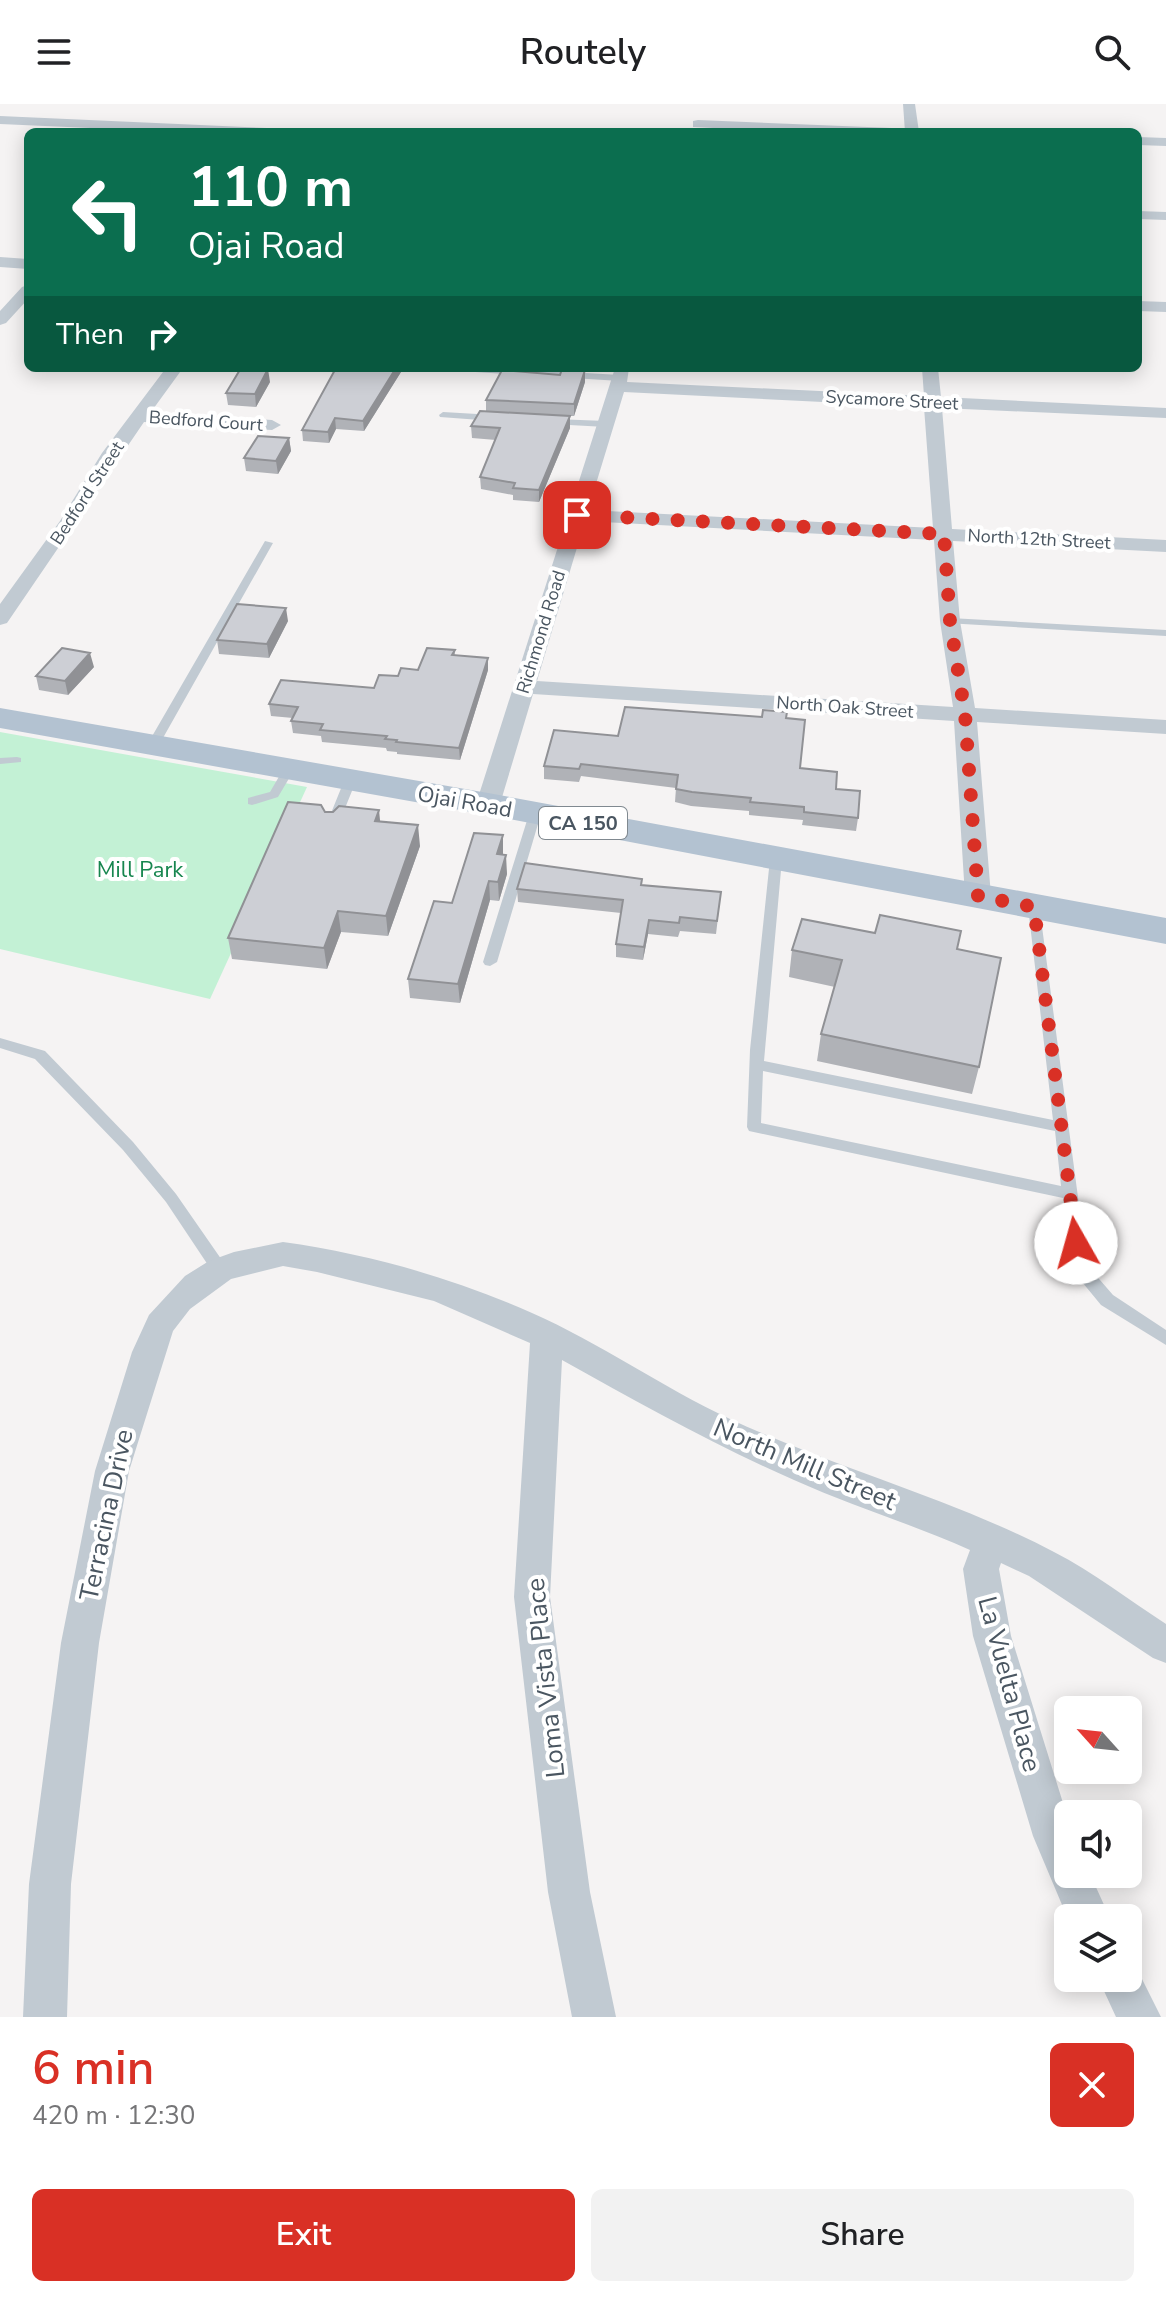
<!DOCTYPE html>
<meta charset="utf-8">
<style>
:root{--surface:#fff;--page:#f2f2f2;--text:#202124;--muted:#757577;--accent:#d93025}
body{margin:0;font-family:"Nunito Sans",sans-serif;background:var(--page);color:var(--text);height:100vh;display:flex;flex-direction:column;font-size:30px;white-space:nowrap}
*{box-sizing:border-box;margin:0}
p{font-size:26px;color:var(--muted)}
.icon{flex:none;width:44px;height:44px;fill:none;stroke:currentColor;stroke-width:2;stroke-linecap:round;stroke-linejoin:round}
.map{position:relative;height:1913px;overflow:hidden}
.drawer{display:flex;flex-direction:column;background:var(--surface);flex:1}
.drawer>*{flex:none}
.top-card{position:absolute;left:24px;top:24px;width:1118px;height:244px;border-radius:12px;box-shadow:0 4px 20px #0003;background:#0b6e4f;color:#fff;overflow:hidden}
.needle{width:52px;rotate:297deg}
.tools{position:absolute;left:1054px;top:1592px;display:grid;gap:16px}
.tools a{display:grid;place-items:center;width:88px;height:88px;border-radius:12px;background:var(--surface);box-shadow:0 4px 20px #0003;font-size:40px}
.pin{position:absolute;display:grid;place-items:center;width:68px;height:68px;color:#fff;margin:-34px;border-radius:16px;box-shadow:0 4px 12px #0006}
.me{position:absolute;width:88px;margin:-44px;rotate:353deg;stroke-linejoin:round;filter:drop-shadow(0 0 6px #0008)}
.turn{display:flex;align-items:center;gap:28px;height:168px;padding:0 32px;font-size:36px}
.turn .icon{width:104px;height:104px;stroke-width:2.5}
.turn b{display:block;font-size:56px;line-height:68px}
.then{display:flex;align-items:center;height:76px;padding:0 32px;background:#0003;gap:16px;font-size:30px}
.round{display:grid;place-items:center;flex:none;width:84px;height:84px;border-radius:12px;background:var(--page)}
.overview{display:flex;align-items:center;justify-content:space-between;height:136px;padding:0 32px}
h1{font-size:48px;font-weight:600;line-height:60px;color:var(--accent)}
.button{display:flex;gap:16px;margin-top:auto;padding:16px 32px}
.button a{flex:1;height:92px;border-radius:12px;background:var(--accent);color:#fff;font-size:32px;font-weight:600;line-height:92px;text-align:center}
.button a+a{background:var(--page);color:var(--text)}
header{display:flex;justify-content:space-between;align-items:center;height:104px;padding:0 32px;background:var(--surface);font-size:36px;font-weight:600}
.map>svg:first-child{display:block}
.green{fill:#c3f1d5}
.lines{fill:none;stroke-linecap:round;stroke-linejoin:round}
.service{fill:#c1cad2;fill-rule:evenodd}
.minor{fill:#c1cad2;fill-rule:evenodd}
.primary{fill:#b3c2d1;fill-rule:evenodd}
.wall{fill:#b0b2b7}
.shaded-wall{fill:#909195}
.building{fill:#cdcfd5;stroke:#909195;stroke-width:2}
.route{stroke:#d93025;stroke-width:14;stroke-dasharray:0 25.2}
.labels{text-anchor:middle;stroke-width:8;stroke-linejoin:round;paint-order:stroke}
.far-street-label{font-size:18px;fill:#4a5661;stroke:#fff}
.shield{fill:#fff;stroke:#808990;stroke-width:2}
.shield-label{font-size:20px;font-weight:bold;fill:#4a5661}
.street-label{font-size:22px;fill:#4a5661;stroke:#fff}
.park-label{font-size:22px;fill:#17864f;stroke:#fff}
.near-street-label{font-size:26px;fill:#4a5661;stroke:#fff}
</style>
<header><svg class="icon" aria-label="menu" viewBox="0 0 24 24"><path d="M4 6h16M4 12h16M4 18h16"/></svg>Routely<svg class="icon" aria-label="search" viewBox="0 0 24 24"><circle cx="10" cy="10" r="6"/><path d="M15 15l6 6"/></svg></header>
<div class="map">
<svg width="1166" height="1913" viewBox="0 0 1166 1913">
<rect width="100%" height="100%" fill="#f5f3f3"/>
<path class="green" d="M0 628 307 683 210 895 0 845Z"/>
<g class="lines">
<path class="service" d="M456 264H501L620 271 624 274 620 277 460 267Z
M443 308 494 311 498 314 494 317 440 313 439 311Z
M554 315 606 317 610 320 606 323 551 320V316Z
M265 437 273 439 159 641 153 644 149 643 147 641Z
M950 514 1166 526V532L946 519V515Z
M17 653 21 654V658L0 660V654Z
M288 663 294 666 278 693 252 701 248 700V694L270 688 284 664Z
M350 673 356 677 339 719 333 723 329 722 327 719 344 677Z
M535 706 541 710 497 858 490 862 485 861 483 858 529 710Z
M776 751 782 755 764 957 1053 1016 1028 803 1029 800H1039L1087 1161 1113 1191 1166 1226V1241L1101 1201 1073 1167 1063 1094 749 1027 747 1023 750 946 770 755ZM763 967 1055 1027 1061 1082 761 1019Z
M0 934 45 947 133 1038 176 1090 226 1162 228 1166 226 1170 220 1172 214 1170 166 1098 123 1046 35 955 0 944Z"/>
<path class="minor" d="M903 0H915L919 28H905Z
M0 12 267 24 274 28H180L0 20Z
M698 16 892 24 899 28H798L693 23V17Z
M1138 33 1166 34V42L1138 41Z
M1138 107 1166 108V116L1138 115Z
M0 153 28 155V165L0 163Z
M28 181V195L6 219 0 221V207L22 183Z
M1138 197 1166 198V208L1138 207Z
M166 264H183L151 308 272 316 281 321 272 326 144 318 7 519 0 521V500L60 417 102 349Z
M615 264H629L627 278 924 292 922 264H938L941 293 1166 304V314L942 304 952 425 1166 436V448L953 437 960 517 975 604 1166 616V630L977 618 991 792 987 798 978 800 969 798 965 792 954 617 533 590 500 700 496 705H480L476 700ZM624 288 924 303 933 424 588 406ZM585 417 934 436 940 517 953 603 537 577Z
M283 1138C369 1150 453 1174 532 1209 600 1239 662 1283 730 1315 835 1364 951 1394 1054 1448 1093 1468 1129 1496 1166 1520V1559L1153 1554 1029 1472 1001 1459 999 1465 1011 1532 1068 1715V1770H1090L1110 1814 1068 1815 1033 1732 973 1532 963 1465 970 1446C912 1420 852 1402 794 1376 714 1341 639 1299 562 1256L550 1493 590 1788 616 1913H572L548 1788 514 1493 530 1239 434 1197 317 1168 283 1162 231 1175 190 1205 173 1227 129 1367 99 1539 71 1780 67 1913H23L29 1780 61 1539 95 1367 132 1248 149 1211 185 1172 209 1157 234 1148Z
M1128 1856 1134 1859 1161 1913H1116L1098 1874H1128Z"/>
<path class="primary" d="M0 604 488 689 1166 814V840L488 711 0 624Z"/>
</g>
<path class="wall" d="M585 266V278L574 312H570V324L539 398 513 396V391L481 385 480 373 496 336 472 334 471 322 486 307V296L560 271Z
M401 268 364 327 336 325 329 339 303 337 302 326Z
M270 278 256 303 228 301 226 289Z
M289 334 291 347 278 370 246 367 244 354Z
M288 517 269 554 219 550 217 536Z
M455 546V551L488 566 460 656 397 650V648L387 647 386 644 322 638 321 632 293 629 291 617 293 614 271 612 269 600 374 584 398 572 418 566Z
M94 563 68 591 39 586 36 572Z
M786 614 800 664 858 714 856 727 802 721 803 716 749 711V707L691 702 675 698 676 684 581 672 579 678 544 675V662L618 632Z
M325 708 380 718 420 742 388 832 341 828 327 865 232 855 228 834Z
M503 751 507 770 499 797 490 796 460 899 410 894 408 875Z
M642 781 721 788 716 830 680 827 678 833 648 830 643 856 616 853V840L621 809 518 798 517 785Z
M957 845 979 963 972 990 817 957 821 930 835 883 789 873 792 846Z"/>
<path class="shaded-wall" d="M396 264H400L401 268 364 327 363 317Z
M268 265 270 278 256 303 255 290Z
M585 266V278L574 312V300Z
M570 312V324L539 398V386Z
M335 314 336 325 329 339 328 328Z
M289 334 291 347 278 370 276 357Z
M286 504 288 517 269 554 267 540Z
M90 549 94 563 68 591 65 577Z
M488 554V566L460 656 459 644Z
M379 706 381 726 375 717Z
M418 721 420 742 388 832 386 812Z
M503 731V750L498 769 497 750Z
M506 751 507 770 499 797 498 778Z
M489 777 490 796 460 899 458 880Z
M338 807 341 828 327 865 324 844Z
M649 816 648 830 643 856 644 843Z"/>
<path class="building" d="M241 264 268 265 255 290 226 289Z
M336 264H396L363 317 335 314 328 328 302 326Z
M562 265 585 266 574 300 486 296 502 266 560 271Z
M480 307 570 312 539 386 513 384 515 379 480 373 500 324 471 322Z
M258 332 289 334 276 357 244 354Z
M237 500 286 504 267 540 217 536Z
M62 544 90 549 65 577 36 572Z
M427 544 455 546 452 551 488 554 459 644 396 638 397 636 385 635 387 632 320 626 323 620 291 617 298 603 269 600 281 576 374 584 379 571 398 572 401 564 418 566Z
M625 603 762 613 763 606 787 608 786 614 805 616 800 664 837 668 836 685 860 687 858 714 804 708V703L750 698 751 694 692 688 676 685 678 671 581 660 579 665 544 662 554 626 618 632Z
M288 698 321 701 325 708H333L339 702 379 706 375 717 418 721 386 812 338 807 324 844 228 834Z
M474 729 503 731 497 750 506 751 498 778 489 777 458 880 408 875 434 797 452 799Z
M525 759 642 775 641 781 721 788 717 817 680 813 679 819 649 816 644 843 616 840 623 796 517 785Z
M880 811 961 827 957 845 1001 854 979 963 821 930 842 856 792 846 802 815 875 829Z"/>
<g class="lines">
<path class="route" d="M577 411 944 430 950 517 965 610 978 792 1034 803 1076 1139"/>
</g>
<g class="labels">
<g class="far-street-label">
<text transform="translate(892 296) rotate(3)" y="6">Sycamore Street</text>
<text transform="translate(206 317) rotate(4)" y="6">Bedford Court</text>
<text transform="translate(87 389) rotate(-57)" y="6">Bedford Street</text>
<text transform="translate(1039 435) rotate(3)" y="6">North 12th Street</text>
<text transform="translate(541 528) rotate(-73)" y="6">Richmond Road</text>
<text transform="translate(845 603) rotate(4)" y="6">North Oak Street</text>
</g>
<rect class="shield" x="539" y="703" width="88" height="32" rx="6"/>
<g class="shield-label">
<text x="583" y="726">CA 150</text>
</g>
<g class="street-label">
<text transform="translate(465 697) rotate(10)" y="8">Ojai Road</text>
</g>
<g class="park-label">
<text x="140" y="773">Mill Park</text>
</g>
<g class="near-street-label">
<text transform="translate(805 1360) rotate(23)" y="9">North Mill Street</text>
<text transform="translate(106 1411) rotate(-78)" y="9">Terracina Drive</text>
<text transform="translate(545 1574) rotate(-96)" y="9">Loma Vista Place</text>
<text transform="translate(1010 1580) rotate(75)" y="9">La Vuelta Place</text>
</g>
</g>
</svg>
<div class="tools">
<a><svg class="needle" viewBox="-14 -14 28 28"><path d="M0-13l5 13h-10z" fill="#e53935"/><path d="M0 13l5-13h-10z" fill="#757577"/></svg></a>
<a><svg class="icon" aria-label="sound" viewBox="0 0 24 24"><path d="M4 9h4l5-4v14l-5-4H4zM17 9q2 3 0 6"/></svg></a>
<a><svg class="icon" aria-label="layers" viewBox="0 0 24 24"><path d="M12 4l9 5-9 5-9-5zM3 14l9 5 9-5"/></svg></a>
</div>
<div class="pin" style="left:577px;top:411px;background:#d93025"><svg class="icon" aria-label="arrive" viewBox="0 0 24 24"><path d="M6 21V4h12l-3 4 3 4H6"/></svg></div>
<svg class="me" style="left:1076px;top:1139px" viewBox="-20 -20 40 40"><circle r="19" fill="#fff"/><path d="M0-13L10 11 0 6-10 11z" fill="#d93025"/></svg>
<div class="top-card">
<div class="turn"><svg class="icon" aria-label="left" viewBox="0 0 24 24"><path d="M17 20v-9H6M10 6l-5 5 5 5"/></svg><div><b>110 m</b>Ojai Road</div></div>
<div class="then">Then<svg class="icon" aria-label="right" viewBox="0 0 24 24"><path d="M7 20v-9h11M14 6l5 5-5 5"/></svg></div>
</div>
</div>
<section class="drawer">
<div class="overview"><div><h1>6 min</h1><p>420 m · 12:30</p></div><a class="round" style="background:#d93025;color:#fff"><svg class="icon" aria-label="close" viewBox="0 0 24 24"><path d="M6 6l12 12M18 6L6 18"/></svg></a></div>
<div class="button"><a>Exit</a><a>Share</a></div>
</section>
